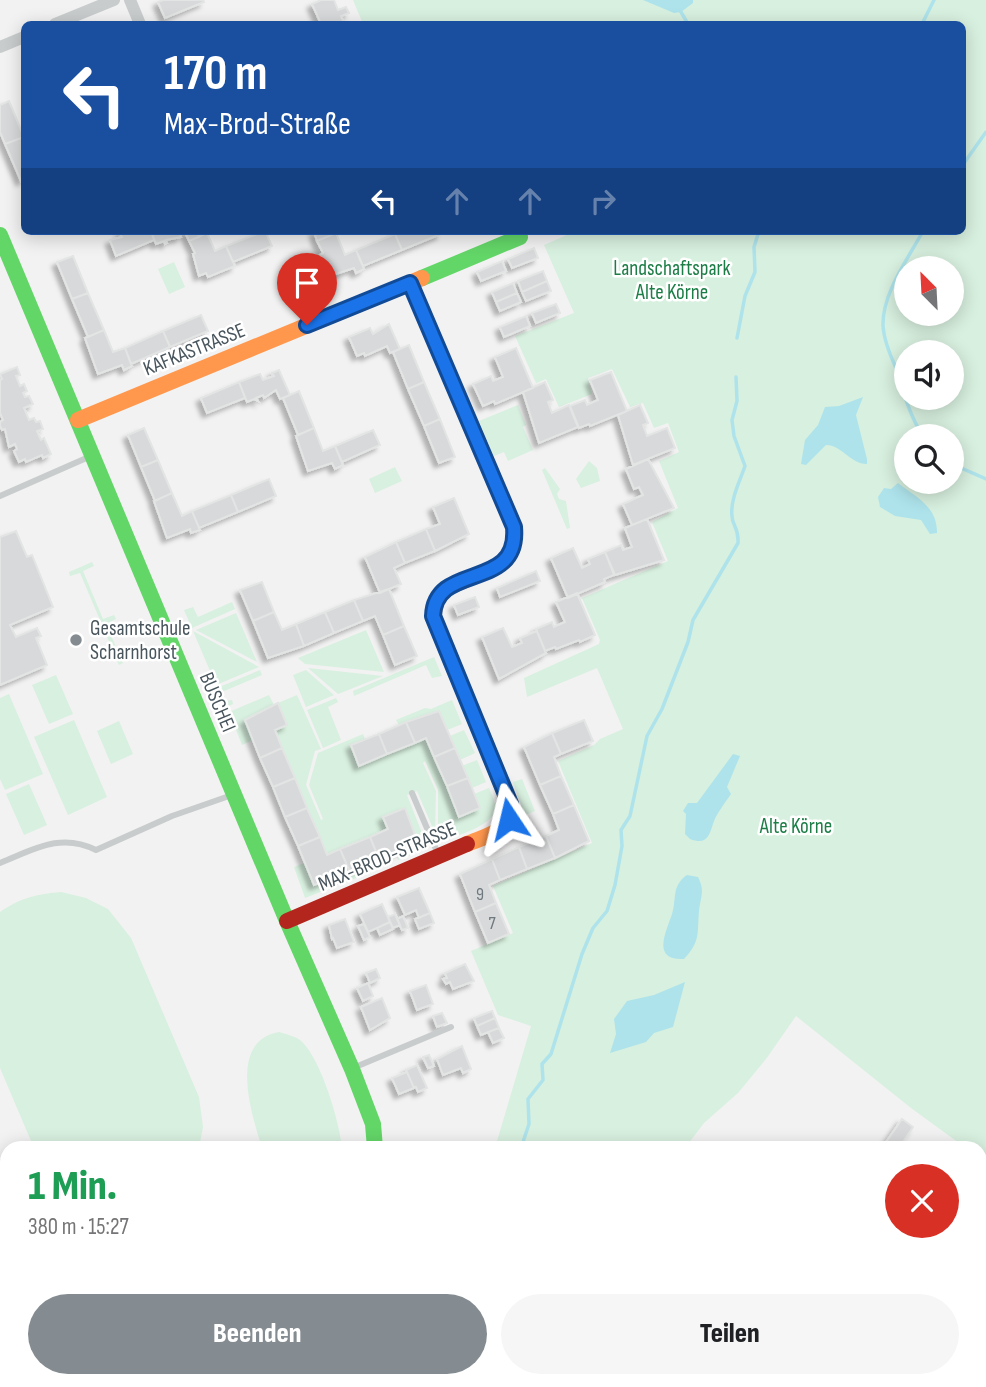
<!DOCTYPE html>
<html lang="de">
<meta charset="utf-8">
<style>
:root{--surface:#fff;--page:#f6f6f6;--text:#202124;--muted:#757577;--accent:#848c91}
body{margin:0;font-family:"Sofia Sans Condensed",sans-serif;background:var(--page);color:var(--text);height:100vh;display:flex;flex-direction:column;font-size:26px;white-space:nowrap}
*{box-sizing:border-box;margin:0}
p{font-size:23px;color:var(--muted)}
.icon{flex:none;width:38px;height:38px;fill:none;stroke:currentColor;stroke-width:2;stroke-linecap:round;stroke-linejoin:round}
.map{position:relative;flex:1;overflow:hidden}
.sheet{position:absolute;left:0px;top:1141px;width:987px;height:247px;display:flex;flex-direction:column;background:var(--surface);border-radius:21px 21px 0 0;box-shadow:0 4px 18px #0003}
.sheet>*{flex:none}
.top-card{position:absolute;left:21px;top:21px;width:945px;height:214px;border-radius:10px;box-shadow:0 4px 18px #0003;background:#1a4fa0;color:#fff;overflow:hidden}
.needle{width:46px;rotate:336deg}
.tools{position:absolute;left:894px;top:256px;display:grid;gap:14px}
.tools a{display:grid;place-items:center;width:70px;height:70px;border-radius:50%;background:var(--surface);box-shadow:0 4px 18px #0003;font-size:35px}
.pin{position:absolute;display:grid;place-items:center;width:60px;height:60px;color:#fff;margin:-72px -30px;border-radius:50% 50% 50% 0;rotate:-45deg;box-shadow:0 0 7px #0007}
.pin .icon{rotate:45deg}
.me{position:absolute;width:77px;margin:-38px;rotate:350deg;stroke-linejoin:round;filter:drop-shadow(0 0 5px #0008)}
.turn{display:flex;align-items:center;gap:24px;height:147px;padding:0 28px;font-size:32px}
.turn .icon{width:91px;height:91px;stroke-width:2.5}
.turn b{display:block;font-size:49px;line-height:60px}
.lanes{display:flex;align-items:center;height:66px;padding:0 28px;background:#0003;justify-content:center;gap:35px;direction:ltr}
.lanes .off{opacity:.35}
.round{display:grid;place-items:center;flex:none;width:74px;height:74px;border-radius:37px;background:var(--page)}
.summary{display:flex;align-items:center;justify-content:space-between;height:119px;padding:0 28px}
h1{font-size:42px;font-weight:800;line-height:52px;color:#1e9e55}
.button{display:flex;gap:14px;margin-top:auto;padding:14px 28px}
.button a{flex:1;height:80px;border-radius:42px;background:var(--accent);color:#fff;font-size:28px;font-weight:800;line-height:80px;text-align:center}
.button a+a{background:var(--page);color:var(--text)}
.map>svg:first-child{display:block}
.green{fill:#d8f0df;fill-rule:evenodd}
.water{fill:#aee3eb}
.lines{fill:none;stroke-linecap:round;stroke-linejoin:round}
.stream{stroke:#aee3eb;stroke-width:3.5}
.building{fill:#d8d9da;stroke:#e3e4e4;stroke-width:2;filter:url(#shadow)}
.lane{stroke:#c9cccd;stroke-width:6}
.street{stroke:#c9cccd;stroke-width:12}
.fast{stroke:#63d668;stroke-width:16}
.slow{stroke:#ff974d;stroke-width:16}
.jam{stroke:#b3261e;stroke-width:16}
.route-casing{stroke:#114b97;stroke-width:18}
.route{stroke:#1a73e8;stroke-width:12}
.poi-dot{fill:#848c91;stroke:#fff;stroke-width:2.5}
.labels{text-anchor:middle;stroke-width:5;stroke-linejoin:round;paint-order:stroke}
.number-label{font-size:18px;fill:#6e787e}
.park-label{font-size:21px;fill:#1c7d46;stroke:#fff}
.street-label{font-size:21px;fill:#49555d;stroke:#fff}
.poi-label{font-size:21px;fill:#49555d;stroke:#fff;text-anchor:start}
</style>
<div class="map">
<svg width="986" height="1387" viewBox="0 0 986 1387">
<defs>
<filter id="shadow"><feDropShadow dx="-4.5" dy="4.5" stdDeviation="2" flood-color="#0004"/></filter>
</defs>
<rect width="100%" height="100%" fill="#f2f2f2"/>
<path class="green" d="M353 0H986V1161L980 1157V1148H966L959 1143 911 1108 796 1016 766 1059 738 1093 704 1123 685 1148H495L531 1026 498 1015 471 951 513 933 493 886 592 843 558 761 594 745 600 739 623 729 597 668 527 697 524 678 599 644 600 640 582 598 668 561 652 522 678 508 659 461 679 452 668 423 654 428 643 403 630 407 612 369 588 378 592 394 559 407 546 379 536 383 515 336 574 313 544 245 576 231H962V24H363ZM906 268H952V313H906ZM906 352H952V397H906ZM906 436H952V481H906Z
M174 262 185 287 169 294 158 269Z
M518 405 526 425 523 427 533 450 508 461 504 452 494 456 479 421Z
M589 461 597 468 600 481 581 488 576 479Z
M395 467 402 481 375 493 369 479Z
M545 468 560 489 557 494 559 499 566 501 570 528 567 529 542 470Z
M92 562 94 566 83 571 103 619 114 615 116 619 106 624 123 663 119 665 102 625 92 629 90 625 100 620 80 573 70 576 69 572Z
M232 602 235 609 192 628 184 610 193 607 198 617Z
M236 613 257 662 196 630Z
M366 630 384 672 305 664 298 658Z
M193 631 259 667 216 685Z
M434 657 442 676 432 678 426 665 354 696 353 691Z
M308 668 383 676 338 694Z
M260 670 262 675 222 692 226 701 232 700 233 704 225 708 217 688Z
M306 670 334 695 306 707 293 675Z
M56 675 73 714 49 724 32 685Z
M9 694 43 774 5 790 0 779V698Z
M269 695 274 705 245 720 253 740 242 745 229 712Z
M297 695 321 749 315 751 306 785 321 820 323 819 309 785 318 753 363 734 365 739 351 746 360 766 426 738 459 816 480 808 474 794 489 788C492 795 496 803 495 810 492 826 456 836 442 841L450 835 447 829 438 831V790L425 761 423 763 436 791 435 833 417 791 407 795 428 848 398 860 395 853 417 843 405 808 383 817 388 829 327 855 275 730 287 725 278 703Z
M336 698 338 702 328 707 341 740 323 748 307 710Z
M452 700 462 724 447 730 439 711 399 725 396 720 425 708 431 709Z
M74 720 107 797 68 815 34 737Z
M119 721 133 754 111 764 97 731Z
M464 730 475 753 460 760 450 736Z
M477 760 486 782 472 788 462 766Z
M522 779 535 811 521 817V805L513 782Z
M29 784 47 825 24 835 6 794Z
M304 863 314 884 360 867 364 875 305 898 294 867Z
M61 892 86 898 108 909 131 938 199 1097 203 1127 199 1148H34L0 1068V912C20 898 37 894 61 892Z
M279 1032C285 1034 294 1036 300 1040 320 1056 340 1122 342 1148H262C252 1115 227 1041 279 1032Z
M986 1326V1387H376L381 1381H980V1328Z"/>
<path class="water" d="M643 0H693V3L681 12 674 13Z
M863 397 856 415 867 459V464C850 464 842 445 826 445L806 465 801 464 805 440 818 425 825 407 839 406Z
M898 483C917 498 937 506 937 533L930 534 921 520 895 516 880 507 878 497 884 488 891 489Z
M733 754 740 756 727 787 731 794C725 803 716 814 713 824 709 837 706 845 690 839L685 834 686 814 683 811 688 803H697Z
M687 875 698 877C705 891 701 895 699 911 697 933 701 941 684 959 651 961 666 932 672 914 677 899 671 886 687 875Z
M685 982 673 1027 654 1033 646 1042 610 1053 616 1034 614 1019 627 1001 654 995Z"/>
<g class="lines">
<path class="stream" d="M681 12 688 24
M922 24 934 0
M962 166 986 132
M737 338 745 296 755 272 754 247 759 231
M896 368C890 355 884 341 883 326 882 293 908 259 923 231
M900 379C905 399 911 418 923 436
M952 464 986 479
M521 1148 529 1124 528 1099 543 1080 542 1064 551 1054 582 954 593 928 607 911 615 885 622 846 621 830 630 816 647 736 662 709 688 642 693 620 738 543C739 527 732 526 732 516 730 500 740 481 745 466L734 436 732 420 737 401 736 377
M455 1387 458 1381"/>
</g>
<path class="building" d="M163 0H203L204 2 165 18 158 2Z
M321 0H334L338 10 346 7 349 13 341 16 344 24H321L312 4Z
M9 101 24 137 5 144 0 132V105Z
M24 137V179L21 181 5 144Z
M124 231 126 233 151 231 154 240 116 256 110 240 122 237 120 233Z
M151 231H197L199 237 189 241 185 232 180 234 181 237 166 240 167 243 165 244 164 241 156 244Z
M265 231 272 246 233 262 226 246Z
M314 231H335L336 233 317 241Z
M402 231H439L441 234 402 250 395 234Z
M207 233 215 251 226 246 235 266 208 277 206 273 199 276 193 254 195 253 189 241Z
M336 233 345 255 356 250 364 269 356 273 354 268 327 277 320 255 323 253 317 241Z
M395 234 402 250 363 266 356 250Z
M534 248 538 258 512 268 508 259Z
M73 256 88 293 72 299 57 262Z
M502 261 506 271 481 281 477 272Z
M543 271 547 281 522 292 518 281Z
M547 281 551 291 526 301 522 292Z
M513 283 517 293 496 302 492 292Z
M88 293 104 330 88 337 72 299Z
M517 293 521 302 500 311 496 302Z
M556 304 560 313 536 323 532 313Z
M201 315 208 331 170 347 163 331Z
M526 316 530 326 504 337 500 327Z
M389 324 400 349 390 353 387 346 365 356 364 353 357 356 349 337 370 328 373 334Z
M104 330 113 352 125 348 132 366 124 370 122 365 98 374 85 338Z
M163 331 170 347 131 364 125 348Z
M409 345 424 382 408 389 393 352Z
M516 348 533 388 495 404 494 401 483 406 473 384 491 376 493 381 503 377 495 357Z
M17 367 20 375 16 376 20 386 24 384 27 391 23 393 25 397 29 396 33 404 24 408 29 420 34 418 36 422 40 421 43 429 37 431 41 440 44 438 51 454 43 458 42 455 26 462 25 459 19 462 14 451 17 449 15 444 9 447 5 429 2 430 0 426V422L3 420 0 413V380L2 379 0 374Z
M279 370 290 395 280 399 276 390 264 398 263 395 256 398 258 401 254 399 247 402 239 382 260 374 263 380 274 376 272 373Z
M611 372 627 411 590 426 589 424 579 428 570 406 585 400 587 405 598 400 590 380Z
M239 382 245 398 207 413 201 398Z
M424 382 440 419 424 426 408 389Z
M545 382 553 400 548 402 552 413 569 405 578 427 539 443 523 392Z
M299 391 314 428 298 435 283 398Z
M640 405 648 423 643 425 647 436 667 428 675 448 633 465 618 415Z
M440 419 455 457 439 463 424 426Z
M144 428 158 460 141 467 128 435Z
M314 428 323 451 335 446 343 465 335 469 332 463 308 471 296 436Z
M373 430 380 445 342 462 335 446Z
M648 459 674 508 632 525 623 504 643 495 639 487 634 489 626 469Z
M158 460 172 493 155 501 141 467Z
M269 479 276 496 238 512 231 495Z
M172 493 182 516 192 511 200 530 191 533 190 529 167 538 154 501Z
M231 495 238 512 199 528 192 511Z
M454 498 469 534 435 551 426 529 440 524 433 507Z
M647 519 664 560 615 575 605 552 621 545 623 550 632 547 625 528Z
M426 529 435 551 405 563 396 542Z
M16 531 27 557 32 555 53 607 10 625 16 637 37 628 41 636 36 638 47 665 0 685V537Z
M396 542 405 563 394 568 401 584 380 593 365 557Z
M573 548 582 568 590 564 588 559 605 552 614 575 604 579 605 582 568 598 551 558Z
M536 571 540 581 500 597 497 588Z
M262 582 274 612 253 621 240 590Z
M389 589 404 626 383 635 375 616 363 621 354 600Z
M577 593 595 635 580 642 579 640 556 649 555 647 545 651 536 629 552 622 554 627 565 622 556 602Z
M475 597 479 607 458 615 454 605Z
M354 600 363 621 334 633 325 612Z
M274 612 282 630 296 624 304 646 268 658 253 621Z
M325 612 334 633 304 646 296 624Z
M404 626 417 656 395 665 383 635Z
M503 628 512 647 522 643 520 638 537 631 546 653 499 679 482 637Z
M278 703 287 725 275 730 282 748 260 758 245 720Z
M439 711 455 748 434 757 426 738 415 743 406 722Z
M584 720 593 741 561 754 552 733Z
M406 722 415 743 387 754 379 734Z
M552 733 561 754 554 757 561 776 540 785 524 747Z
M379 734 387 754 359 766 351 745Z
M282 748 295 778 273 787 260 758Z
M455 748 468 778 447 786 434 757Z
M561 776 574 805 553 814 540 785Z
M295 778 307 808 285 817 273 787Z
M468 778 480 808 459 817 447 786Z
M574 805 589 841 555 858 546 836 559 830 553 814Z
M307 808 320 837 298 846 285 817Z
M405 808 418 843 379 859 370 837 388 829 383 817Z
M546 836 555 858 527 869 519 847Z
M320 837 327 855 340 849 350 872 314 885 298 846Z
M370 837 379 859 350 872 340 849Z
M519 847 527 869 500 880 492 859Z
M492 859 500 880 489 885 496 903 475 912 460 874Z
M419 888 430 913 419 918 416 910 405 915 397 897Z
M496 903 509 934 488 943 475 912Z
M382 904 390 922 368 932 360 914Z
M430 913 434 923 419 929 415 919Z
M395 914 400 925 393 928 388 917Z
M403 916 408 928 402 930 397 919Z
M345 919 354 942 337 948 333 938 332 939 329 925Z
M390 922 393 929 380 935 377 928Z
M364 924 370 937 364 940 358 926Z
M465 964 474 981 453 989 450 982 446 984 443 979 447 978 445 973Z
M376 969 380 978 370 983 366 973Z
M368 983 373 996 363 1001 357 988Z
M426 985 433 1004 417 1010 410 991Z
M382 998 390 1018 370 1030 361 1007Z
M492 1011 495 1018 477 1026 474 1018Z
M442 1013 447 1023 437 1027 433 1016Z
M495 1018 499 1028 481 1035 477 1026Z
M499 1028 504 1038 493 1043 488 1032Z
M462 1046 471 1069 463 1073 461 1068 443 1075 437 1059Z
M429 1055 434 1066 428 1068 423 1057Z
M417 1065 427 1088 418 1092 416 1087 414 1088 406 1070Z
M407 1072 414 1088 399 1094 392 1078Z
M902 1119 913 1127 899 1148H882Z
M7 1345V1363L0 1366V1348Z
M0 1367 3 1374 7 1372V1381H11L13 1387H0Z
M88 1381H144L147 1387H91Z
M275 1381H296L282 1387H278Z"/>
<g class="lines">
<path class="lane" d="M0 496 91 456
M412 793 438 854
M0 863C33 850 60 832 96 850L172 816 232 795
M353 1068 451 1027
M905 1387 906 1381"/>
<path class="street" d="M130 0 140 24
M55 24 114 0
M0 47 24 37"/>
<path class="fast" d="M0 235 287 921 352 1069 373 1124 375 1148
M422 278 520 237
M410 283 514 527 513 547
M222 1387 227 1381"/>
<path class="slow" d="M78 420 422 278
M467 844C491 834 508 833 510 804L433 616 437 599 447 588 492 569 505 561 513 547"/>
<path class="jam" d="M287 921 467 844"/>
</g>
<g class="lines">
<g class="route-casing">
<path id="route" d="M307 325 410 283 514 527C520 592 435 561 433 616L510 804 509 819"/>
</g>
<use href="#route" class="route"/>
</g>
<circle class="poi-dot" cx="76" cy="640" r="7"/>
<g class="labels">
<g class="number-label">
<text x="480" y="900">9</text>
<text x="492" y="929">7</text>
</g>
<g class="park-label">
<text x="672" y="275">Landschaftspark<tspan x="672" dy="24">Alte Körne</tspan></text>
<text x="796" y="833">Alte Körne</text>
</g>
<g class="street-label">
<text transform="translate(194 349) rotate(-22)" y="7">KAFKASTRASSE</text>
<text transform="translate(218 702) rotate(67)" y="7">BUSCHEI</text>
<text transform="translate(387 856) rotate(-23)" y="7">MAX-BROD-STRASSE</text>
</g>
<g class="poi-label">
<text x="90" y="635">Gesamtschule<tspan x="90" dy="24">Scharnhorst</tspan></text>
</g>
</g>
</svg>
<div class="tools">
<a><svg class="needle" viewBox="-14 -14 28 28"><path d="M0-13l5 13h-10z" fill="#e53935"/><path d="M0 13l5-13h-10z" fill="#757577"/></svg></a>
<a><svg class="icon" aria-label="sound" viewBox="0 0 24 24"><path d="M4 9h4l5-4v14l-5-4H4zM17 9q2 3 0 6"/></svg></a>
<a><svg class="icon" aria-label="search" viewBox="0 0 24 24"><circle cx="10" cy="10" r="6"/><path d="M15 15l6 6"/></svg></a>
</div>
<div class="pin" style="left:307px;top:325px;background:#d93025"><svg class="icon" aria-label="arrive" viewBox="0 0 24 24"><path d="M6 21V4h12l-3 4 3 4H6"/></svg></div>
<svg class="me" style="left:509px;top:819px" viewBox="-20 -20 40 40"><path d="M0-17L14 15 0 8-14 15z" fill="#1a73e8" stroke="#fff" stroke-width="4"/></svg>
<div class="top-card">
<div class="turn"><svg class="icon" aria-label="left" viewBox="0 0 24 24"><path d="M17 20v-9H6M10 6l-5 5 5 5"/></svg><div><b>170 m</b>Max-Brod-Straße</div></div>
<div class="lanes"><svg class="icon" aria-label="left" viewBox="0 0 24 24"><path d="M17 20v-9H6M10 6l-5 5 5 5"/></svg><svg class="icon off" aria-label="ahead" viewBox="0 0 24 24"><path d="M12 20V5M6 11l6-6 6 6"/></svg><svg class="icon off" aria-label="ahead" viewBox="0 0 24 24"><path d="M12 20V5M6 11l6-6 6 6"/></svg><svg class="icon off" aria-label="right" viewBox="0 0 24 24"><path d="M7 20v-9h11M14 6l5 5-5 5"/></svg></div>
</div>
<section class="sheet">
<div class="summary"><div><h1>1 Min.</h1><p>380 m · 15:27</p></div><a class="round" style="background:#d93025;color:#fff"><svg class="icon" aria-label="close" viewBox="0 0 24 24"><path d="M6 6l12 12M18 6L6 18"/></svg></a></div>
<div class="button"><a>Beenden</a><a>Teilen</a></div>
</section>
</div>
